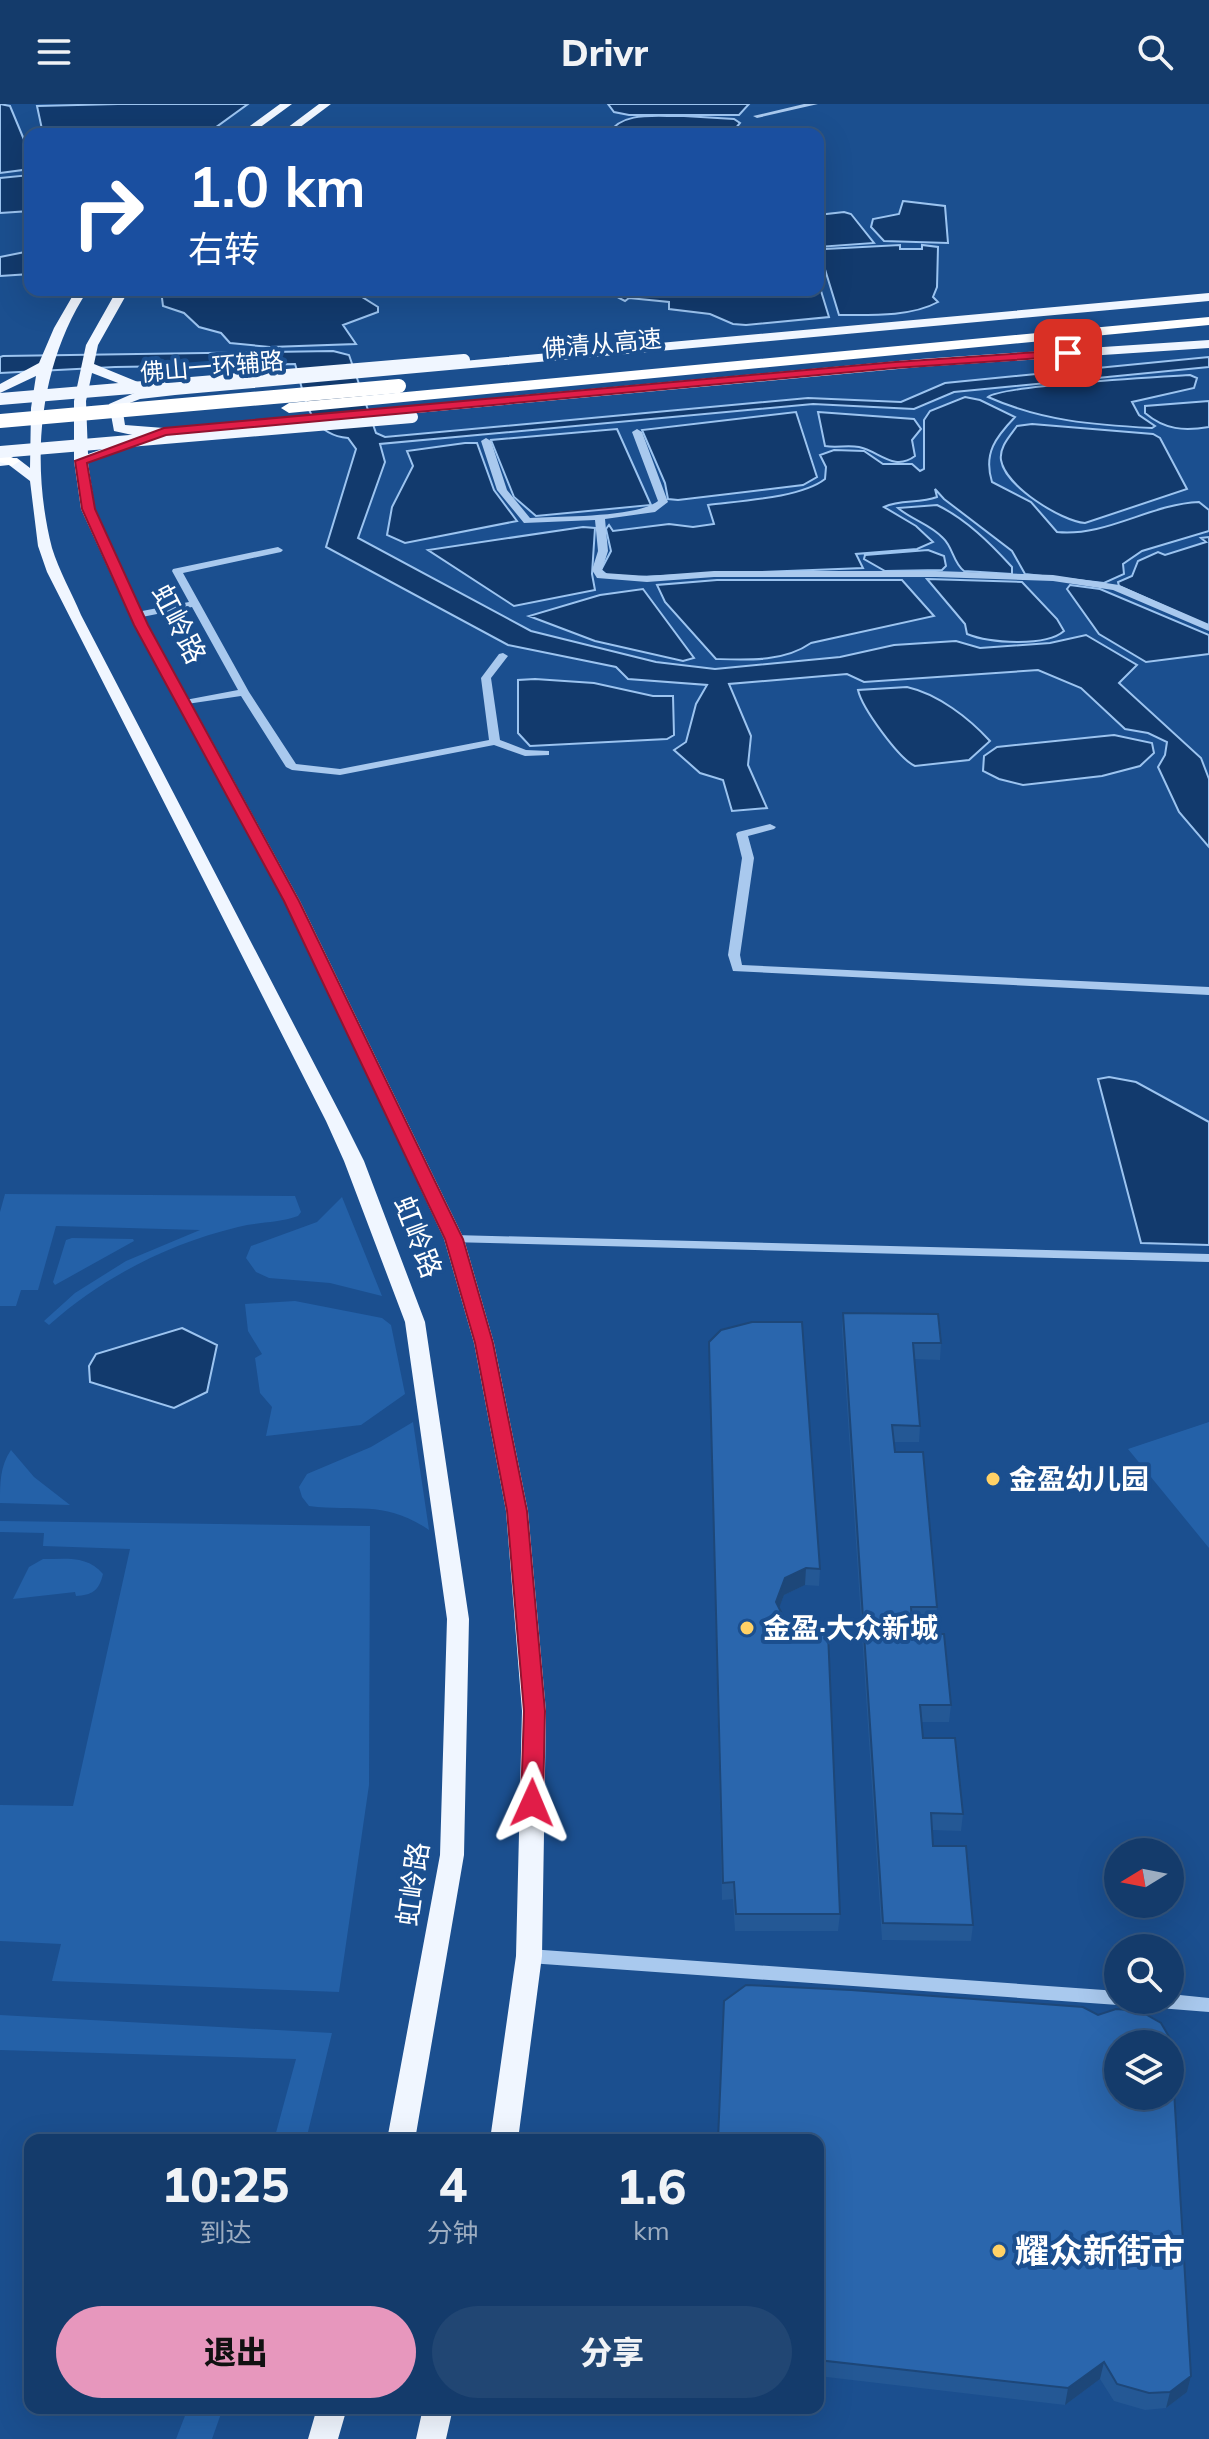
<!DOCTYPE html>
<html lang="zh">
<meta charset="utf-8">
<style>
:root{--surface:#143b6b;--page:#214673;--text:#f1f3f6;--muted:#9dadc1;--line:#33557e;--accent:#e797bd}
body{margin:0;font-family:Mulish,"Noto Sans SC",sans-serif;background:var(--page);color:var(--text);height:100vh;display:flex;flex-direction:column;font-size:30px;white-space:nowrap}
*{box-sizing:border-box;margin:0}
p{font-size:26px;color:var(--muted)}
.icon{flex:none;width:44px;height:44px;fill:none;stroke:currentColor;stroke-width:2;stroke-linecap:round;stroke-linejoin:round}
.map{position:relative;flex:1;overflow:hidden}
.sheet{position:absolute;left:24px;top:2030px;width:800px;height:280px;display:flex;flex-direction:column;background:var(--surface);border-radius:16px;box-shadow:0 8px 32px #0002,0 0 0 2px var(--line)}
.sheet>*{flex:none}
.top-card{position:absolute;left:24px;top:24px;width:800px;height:168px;border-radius:16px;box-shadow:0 8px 32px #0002,0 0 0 2px var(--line);background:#1a4fa0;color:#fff;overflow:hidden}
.needle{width:52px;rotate:260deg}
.buttons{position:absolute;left:1104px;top:1734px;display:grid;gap:16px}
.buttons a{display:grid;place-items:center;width:80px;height:80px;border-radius:50%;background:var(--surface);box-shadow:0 8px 32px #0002,0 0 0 2px var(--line);font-size:40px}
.pin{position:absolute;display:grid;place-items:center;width:68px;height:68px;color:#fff;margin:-34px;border-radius:16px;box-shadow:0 4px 12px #0006}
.me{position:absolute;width:88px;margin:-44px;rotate:1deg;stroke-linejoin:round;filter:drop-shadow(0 0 6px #0008)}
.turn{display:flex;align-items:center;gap:28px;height:168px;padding:0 32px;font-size:36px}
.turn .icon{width:104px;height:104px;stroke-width:2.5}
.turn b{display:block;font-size:56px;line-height:68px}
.eta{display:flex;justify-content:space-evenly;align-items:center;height:136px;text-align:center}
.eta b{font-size:48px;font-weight:800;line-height:56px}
.primary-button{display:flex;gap:16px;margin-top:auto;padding:16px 32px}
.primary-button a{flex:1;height:92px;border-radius:48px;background:var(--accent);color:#111;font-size:32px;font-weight:800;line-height:92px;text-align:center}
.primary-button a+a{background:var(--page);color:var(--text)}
header{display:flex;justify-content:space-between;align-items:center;height:104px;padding:0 32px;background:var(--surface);font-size:36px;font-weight:800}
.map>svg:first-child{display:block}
.green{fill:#2461a8}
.water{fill:#123a6d;stroke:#9cc4f0;stroke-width:2}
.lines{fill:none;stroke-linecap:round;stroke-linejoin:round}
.minor{fill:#a9c9ee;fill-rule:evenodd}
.major{fill:#f0f6ff;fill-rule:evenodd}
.highway{fill:#fff;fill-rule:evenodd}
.major-bridge{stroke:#f0f6ff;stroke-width:12}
.highway-bridge{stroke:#fff;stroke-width:14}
.wall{fill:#245895}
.shaded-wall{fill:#1d4779}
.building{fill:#2a66ad;stroke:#1d4779;stroke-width:2;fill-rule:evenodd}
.route{fill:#e11d48;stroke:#92132f;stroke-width:2}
.poi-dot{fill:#ffd166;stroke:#1b4f8f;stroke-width:3}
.labels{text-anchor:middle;stroke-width:8;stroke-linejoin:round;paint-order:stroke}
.far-street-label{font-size:24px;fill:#fff;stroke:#1b4f8f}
.street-label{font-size:28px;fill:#fff;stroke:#1b4f8f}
.poi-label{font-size:28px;font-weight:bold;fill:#fff;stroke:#1b4f8f;text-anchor:start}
.near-poi-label{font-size:34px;font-weight:bold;fill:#fff;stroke:#1b4f8f;text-anchor:start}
</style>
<header><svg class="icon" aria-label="menu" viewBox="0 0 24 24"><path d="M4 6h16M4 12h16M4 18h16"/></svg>Drivr<svg class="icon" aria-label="search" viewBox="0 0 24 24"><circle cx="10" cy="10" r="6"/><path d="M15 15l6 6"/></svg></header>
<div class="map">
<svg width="1209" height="2335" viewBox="0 0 1209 2335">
<rect width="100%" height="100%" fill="#1b4f8f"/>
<path class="green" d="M5 1090 295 1092 301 1108 298 1112C278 1119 258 1118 238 1123 168 1140 103 1173 49 1221L44 1217 75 1189 126 1157 200 1126 56 1122 38 1186H21L16 1202H0V1108Z
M342 1093 382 1192 330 1179 269 1174 256 1168 246 1154 251 1142 317 1118Z
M72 1134 133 1135 134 1137 55 1181 53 1178 66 1136Z
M295 1197 382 1214 391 1221 405 1290 361 1321 266 1332 272 1303 260 1289 255 1254 262 1250 248 1227 245 1200Z
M413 1318 429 1426C385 1396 358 1408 309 1402L302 1393 299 1383 307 1370 371 1343Z
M1209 1318V1444L1128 1345Z
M11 1346 34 1373 70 1401 0 1399C0 1379 0 1362 11 1346Z
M0 1417 370 1422 369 1681 339 1888 52 1877 61 1840 0 1837V1701L73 1702 130 1445 43 1442 44 1429 0 1428Z
M43 1455C66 1455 87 1451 103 1470 99 1487 92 1491 76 1492L75 1488 13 1495 29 1463Z
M0 1911 332 1929 306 2036H274L296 1955 0 1946Z
M188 2304H223L212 2335H176Z"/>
<path class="water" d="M0 0 10 2 30 50V65L0 69Z
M118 0H248L212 26 200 30H43L37 2Z
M608 0H749L739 11H629L614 8Z
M684 12 734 15 740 19 731 30H608C623 6 658 13 684 12Z
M30 71V107L0 109V74Z
M903 97 945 102 948 139 884 137 871 123 873 115 899 110Z
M844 108 851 110 874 139 818 143V111Z
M900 141V145H922V141L938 143 937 183 933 193 938 198C911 213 869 211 839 211L820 149 825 145Z
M30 147V170L0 172V153Z
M818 177 829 213 746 221 733 220 710 210 669 205V198L629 194 625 197 619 194 626 186H818Z
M167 186H338L354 188 378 203V208L343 221 356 240 270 243 230 239 221 229 199 223 184 209 163 202 162 194Z
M333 247 349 251 376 329 385 333 808 294 901 298 945 279 1209 253V263L954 288 914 305 813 300 380 340 385 358 358 434 531 527 656 558 715 565 840 553 894 541 956 537 980 544 1050 539 1086 531 1137 561 1119 579 1201 654 1209 675V743L1179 708 1158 663 1165 651 1167 638 1148 629 1125 625 1081 584 1038 566 864 578 847 570 729 580 751 632 748 661 767 704 732 707 723 676 700 669 674 646 686 638 696 600 707 581 628 575 616 563 508 541 326 443 356 345 348 334C307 330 306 294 295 260L115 263 0 269V253L3 252Z
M1190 271 1197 274 1194 284 1132 298 1139 311 1155 322 1152 324C1094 321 1042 317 988 293 1003 281 1158 273 1190 271Z
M965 293 980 296 1015 313C996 333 983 349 992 378L1031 398 1057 428C1106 433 1150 400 1199 398L1209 406V427L1142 447 1123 460 1124 470 1104 479 1025 470 1012 447 944 395 935 385 937 393C919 400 901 395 884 403L916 422 933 438 917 445 856 450 863 464 638 473 607 471 601 466 611 447 606 425 609 421 613 427 669 420 693 423 714 420 708 401C738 397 801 394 825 375L826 363 820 351 834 346 864 347 883 360H912L920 367 924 365V316L930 307Z
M1209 297V323C1184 327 1165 326 1145 309V302Z
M796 308 817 373 803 381 678 396 668 395 665 379 642 326Z
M818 308 914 315 921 325 912 336 915 352C894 368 879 347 859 343 847 341 836 344 825 342Z
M1032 320 1153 330 1160 334 1187 385 1085 419C1061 417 1005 382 1001 356 999 343 1010 332 1017 322Z
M617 325 651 401 536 412 514 393 491 336Z
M465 339H477L494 386 517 417 405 439 387 431 392 403 413 362 407 347Z
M937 401C966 415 990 439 1012 463V470L964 467C953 459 953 443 943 434 930 420 912 416 898 404Z
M583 423 595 424 592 470 595 486 514 502 428 446Z
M1209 433V522L1119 482 1118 478 1132 472 1138 457 1158 448 1165 451 1206 438 1201 434Z
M928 446 944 452 946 462 942 466 885 467 864 455 865 451Z
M927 475 1022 478 1057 515 1064 527C1046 543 989 539 967 530L965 520Z
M717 476H902L934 512 811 539C784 558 748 556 716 555L665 498 657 481Z
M1070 481 1100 485 1209 531V550L1146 558 1099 530 1067 485Z
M643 485 694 554 683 557 595 537 529 512 600 491Z
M535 575 594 579 653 592H673L674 631 667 635 530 642 518 629V576Z
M907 583C938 590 969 614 990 637L969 656 915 662C899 655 862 604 858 586Z
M1114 631 1152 639 1154 649 1140 662 1102 672 1023 681 999 675 983 667 984 652 997 643Z
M1109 973 1136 978 1209 1018V1141L1141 1139 1098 975Z
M182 1224 217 1241 207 1288 174 1304 90 1278 89 1262 96 1250Z"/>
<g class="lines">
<path class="minor" d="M804 0H818L757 14 753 12Z
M637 325 642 328 668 398 655 408 605 415 608 447 602 466 604 469 647 472 714 467H936L1053 471 1119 481 1209 520V527L1113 486 1053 477 936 473H714L647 478 597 474 592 466 598 447 595 416 524 419 497 386 481 337 486 334 491 337 507 386 530 414C560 412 635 414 658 397L632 328Z
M278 443 283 446 281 448 183 469 249 588 296 660 340 665 489 636 481 574 499 550 503 549 508 552 491 574 500 636 526 646 549 647V651L525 652 494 641 340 671 292 666 286 663 241 592 180 601V597L238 586 192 503 137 514 132 511 137 508 189 498 172 467 173 465Z
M770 720 776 723 774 725 748 732 754 754 740 851 742 861 1209 883V891L733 867 728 851 742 754 736 730 738 728Z
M454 1131 1209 1150V1158L449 1138 447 1135 449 1132Z
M529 1845 1118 1887V1896H1126L1124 1899 1118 1901 529 1859 523 1857 520 1852 523 1847Z
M1170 1890 1209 1894V1908L1146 1903 1140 1901 1137 1896H1170Z"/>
<path class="major" d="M280 0H292L251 30H239Z
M319 0H331L291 30H279Z
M76 186H88C39 260 30 358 52 444 59 467 72 489 81 511L344 1017 364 1057 425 1218 469 1515 464 1751 415 2036H387L440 1751 447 1515 405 1218 344 1057 326 1017 47 468 38 442 30 377 9 361 0 362V354H17L30 364 31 304 36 272 0 289V280L39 259 54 224Z
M117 186H129L98 241 94 260 155 285 1209 189V197L175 291 140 295 122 302 125 321 164 324 920 255 1209 236V244L920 263 164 332H137L114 327 109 300 139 287 92 269 86 297 88 350 137 333 144 337 88 359 95 405 148 521 300 797 464 1135 494 1239 528 1407 546 1607 542 1852 518 2036H490L516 1852 522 1607 506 1407 474 1239 444 1135 379 996 284 797 134 521 81 405 74 357V297L86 241Z
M317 2304H347L338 2335H308Z
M423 2304H453L446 2335H416Z"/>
<path class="highway" d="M1209 213V221L289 309 281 304 289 299Z
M0 348 20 357 12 362 0 358Z"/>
<path class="major-bridge" d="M0 295 464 256
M0 348 412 313"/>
<path class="highway-bridge" d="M0 317 399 282"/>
</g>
<path class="wall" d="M843 1209 941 1239 940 1256 914 1255 920 1322 919 1338H894L895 1348 937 1503 935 1520H912L913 1530 951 1601 949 1618H921L923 1634 963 1710 961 1727 932 1726 933 1742 973 1821 971 1837 882 1836 842 1225Z
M709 1238 820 1465 819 1482 805 1481 784 1491 779 1504 840 1810 838 1827H735L733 1795 722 1796Z
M818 2036 1191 2272 1187 2288 1166 2304 1145 2306 1114 2297 1100 2275 1065 2301 818 2272Z"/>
<path class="shaded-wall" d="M806 1464 805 1481 784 1491 775 1515 776 1498 785 1474Z
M1104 2258 1100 2275 1065 2301 1068 2284Z
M1191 2272 1187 2288 1166 2304 1170 2288Z"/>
<path class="building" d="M843 1209 938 1210 941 1239H913L920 1322 892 1321 895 1348H923L937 1503H911L913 1530H944L951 1601H920L923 1634H955L963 1710 931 1709 933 1742H966L973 1821 883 1819Z
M752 1218H802L820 1465 806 1464 785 1474 776 1498 785 1516 803 1527 828 1529 840 1810H736L734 1778 723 1779 709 1238 721 1226Z
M746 1881 851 1886 1083 1903 1098 1911 1116 1905 1140 1907 1161 1919 1171 1936 1191 2272 1170 2288 1149 2289 1117 2280 1104 2258 1068 2284 818 2256V2036H718L724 1897ZM1118 1940H1170V1992H1118Z"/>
<path class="route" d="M1068 246 1072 247V252L895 264 166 331 87 359 95 405 148 521 299 797 463 1135 493 1239 527 1407 545 1607 543 1699 540 1705 532 1708 524 1705 521 1699 524 1607 507 1407 475 1239 445 1135 284 797 134 521 82 405 75 357 164 324 895 258Z"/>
<g class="poi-dot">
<circle cx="993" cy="1375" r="8"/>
<circle cx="747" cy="1524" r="8"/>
<circle cx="999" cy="2147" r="8"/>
</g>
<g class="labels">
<g class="far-street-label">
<text transform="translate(602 240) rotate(-5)" y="8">佛清从高速</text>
<text transform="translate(212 263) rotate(-5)" y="8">佛山一环辅路</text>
</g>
<g class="street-label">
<text transform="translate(179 520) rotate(63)" y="10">虹岭路</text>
<text transform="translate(418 1133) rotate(69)" y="10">虹岭路</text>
<text transform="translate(413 1780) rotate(-82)" y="10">虹岭路</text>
</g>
<g class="poi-label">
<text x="1009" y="1385">金盈幼儿园</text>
<text x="763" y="1534">金盈·大众新城</text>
</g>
<g class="near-poi-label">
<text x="1015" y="2159">耀众新街市</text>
</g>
</g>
</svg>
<div class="buttons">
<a><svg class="needle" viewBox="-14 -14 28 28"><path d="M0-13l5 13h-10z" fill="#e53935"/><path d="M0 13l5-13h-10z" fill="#9dadc1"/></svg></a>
<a><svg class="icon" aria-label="search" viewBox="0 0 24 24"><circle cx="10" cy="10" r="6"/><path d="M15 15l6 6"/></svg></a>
<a><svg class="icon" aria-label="layers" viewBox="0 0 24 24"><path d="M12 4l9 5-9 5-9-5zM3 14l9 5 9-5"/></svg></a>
</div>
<div class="pin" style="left:1068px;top:249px;background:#d93025"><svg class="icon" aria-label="arrive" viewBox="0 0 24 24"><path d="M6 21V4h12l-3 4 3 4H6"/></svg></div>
<svg class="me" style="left:532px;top:1699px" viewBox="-20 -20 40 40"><path d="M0-17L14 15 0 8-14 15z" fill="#e11d48" stroke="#fff" stroke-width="4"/></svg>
<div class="top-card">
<div class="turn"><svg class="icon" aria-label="right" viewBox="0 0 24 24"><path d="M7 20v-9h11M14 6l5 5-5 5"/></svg><div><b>1.0 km</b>右转</div></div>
</div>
<section class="sheet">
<div class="eta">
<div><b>10:25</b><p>到达</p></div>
<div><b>4</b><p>分钟</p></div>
<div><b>1.6</b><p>km</p></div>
</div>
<div class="primary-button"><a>退出</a><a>分享</a></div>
</section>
</div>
